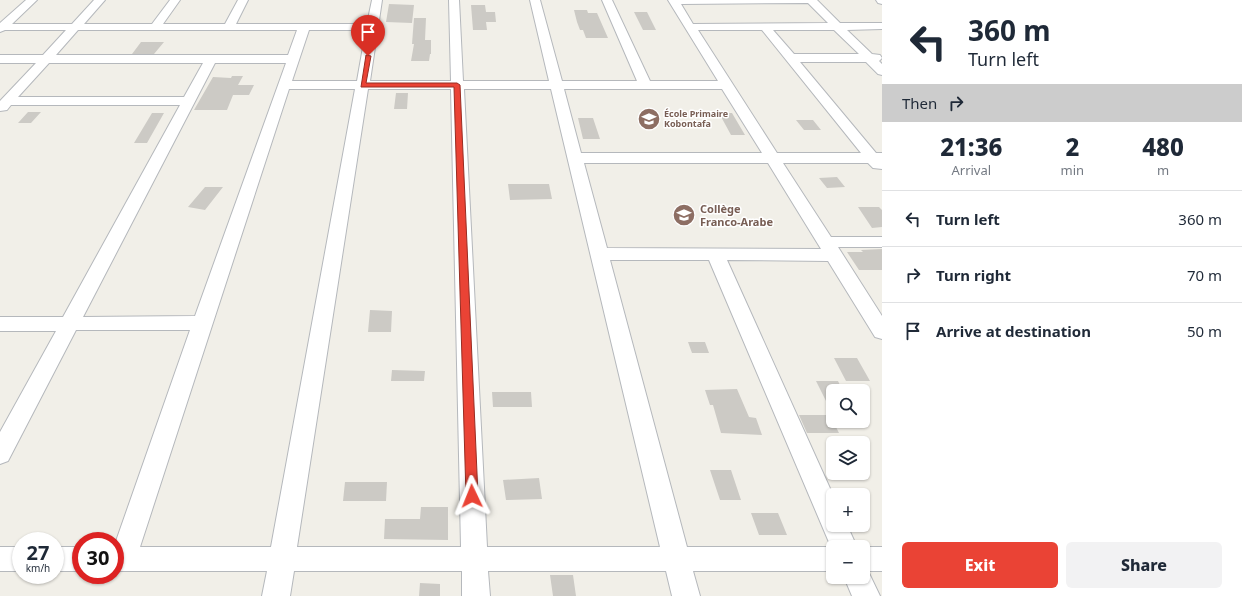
<!DOCTYPE html>
<meta charset="utf-8">
<style>
:root{--surface:#fff;--page:#f2f2f3;--text:#1f2937;--muted:#747a83;--line:#e0e1e3;--accent:#ea4335}
body{margin:0;font-family:"Noto Sans",sans-serif;background:var(--page);color:var(--text);height:100vh;display:flex;flex-direction:column;font-size:15px;white-space:nowrap}
*{box-sizing:border-box;margin:0}
p{font-size:13px;color:var(--muted)}
.icon{flex:none;width:22px;height:22px;fill:none;stroke:currentColor;stroke-width:2;stroke-linecap:round;stroke-linejoin:round}
.map{position:relative;flex:1;overflow:hidden}
.details{display:flex;flex-direction:column;background:var(--surface);width:360px}
.details>*{flex:none}
.guide{background:#fff;color:var(--text);overflow:hidden}
.fabs{position:absolute;left:826px;top:384px;display:grid;gap:8px}
.fabs a{display:grid;place-items:center;width:44px;height:44px;border-radius:6px;background:var(--surface);box-shadow:0 1px 3px #0004;font-size:20px}
.speed{position:absolute;left:12px;top:532px;display:flex;gap:8px;font-size:20px;font-weight:700;text-align:center}
.speed>*{display:grid;place-content:center;width:52px;height:52px;border-radius:50%;background:var(--surface);box-shadow:0 1px 3px #0004;line-height:1}
.speed small{font-size:10px;font-weight:400}
.speed .limit{border:6px solid #d22;background:#fff;color:#111}
.pin{position:absolute;display:grid;place-items:center;width:34px;height:34px;color:#fff;margin:-41px -17px;border-radius:50% 50% 50% 0;rotate:-45deg;box-shadow:0 0 4px #0007}
.pin .icon{rotate:45deg}
.me{position:absolute;width:44px;margin:-22px;rotate:358deg;stroke-linejoin:round;filter:drop-shadow(0 0 3px #0008)}
.turn{display:flex;align-items:center;gap:14px;height:84px;padding:0 20px;font-size:18px}
.turn .icon{width:52px;height:52px;stroke-width:2.5}
.turn b{display:block;font-size:28px;line-height:34px}
.then{display:flex;align-items:center;height:38px;padding:0 20px;background:#0003;gap:8px;font-size:15px}
.eta{display:flex;justify-content:space-evenly;align-items:center;height:68px;text-align:center}
.eta b{font-size:24px;font-weight:800;line-height:28px}
.primary-button{display:flex;gap:8px;margin-top:auto;padding:8px 20px}
.primary-button a{flex:1;height:46px;border-radius:6px;background:var(--accent);color:#fff;font-size:16px;font-weight:800;line-height:46px;text-align:center}
.primary-button a+a{background:var(--page);color:var(--text)}
ul{padding:0;list-style:none}
li{display:flex;align-items:center;gap:12px;height:56px;padding:0 20px;border-top:1px solid var(--line)}
li div{flex:1}
li b{display:block;font-size:15px}
li em{font-style:normal}
main{display:flex;flex:1;min-height:0}
.map>svg:first-child{display:block}
.building{fill:#cccac5}
.lines{fill:none;stroke-linecap:round;stroke-linejoin:round}
.minor-casing{stroke:#b5b8bc;stroke-width:2}
.minor{fill:#fff;fill-rule:evenodd}
.route{fill:#ea4335;stroke:#982c22}
.labels{text-anchor:middle;stroke-width:3;stroke-linejoin:round;paint-order:stroke}
.far-education-label{font-size:9px;font-weight:bold;fill:#785e54;stroke:#fff;text-anchor:start}
.education-label{font-size:11px;font-weight:bold;fill:#785e54;stroke:#fff;text-anchor:start}
</style>
<main>
<div class="map">
<svg width="882" height="596" viewBox="0 0 882 596">
<rect width="100%" height="100%" fill="#f1efe8"/>
<path class="building" d="M389 4 414 5 412 23 386 22Z
M471 5H485L486 12H495L496 22H486L487 30H473Z
M574 10H587L588 13H597L608 38H586L583 30H580L577 22Z
M634 12H647L656 30H643Z
M414 18H426L425 40H431V54H430L429 61H411L414 44H412Z
M141 42H164L154 54H132Z
M232 76H243L238 85H254L249 95H233L227 110H194L213 77 231 78Z
M396 93H408L407 109H394Z
M28 112H41L31 123H18Z
M152 113H164L147 143H134Z
M719 113H732L745 135H731Z
M578 118H593L600 139H583Z
M796 120H813L821 130H804Z
M837 177 845 187 827 188 819 178Z
M508 184H549L552 199 510 200Z
M205 187H223L205 210 188 207Z
M858 207H879L882 210V227L872 228Z
M882 249V270H859L847 252H863L861 250Z
M370 310 392 311 391 332H368Z
M688 342H705L709 353H692Z
M834 358H857L870 381H846Z
M392 370 425 371 424 381H391Z
M816 381H838L843 391H833V415Z
M737 389 749 417 756 418 762 435 721 433 713 405H710L705 390Z
M492 392H531L532 407H493Z
M799 415H830L839 433H807Z
M710 470H731L741 500H720Z
M539 478 542 499 506 500 503 480Z
M345 482H387L386 501H343Z
M421 507H448V540L384 539 385 519H420Z
M751 513H778L787 535H759Z
M550 575H573L576 596H553Z
M420 583 440 584V596H419Z"/>
<g class="lines">
<g class="minor-casing">
<path id="minor" d="M26 0H37L12 24H72L94 0H105L84 24H152L170 0H180L163 24H225L238 0H248L236 24H367L372 0H382L370 81H451L449 0H459L463 81H549L530 0H540L562 81H637L602 0H612L650 81H718L668 0H817L840 23H882V29L847 30 872 54 880 55 882 58 879 61 882 64V75L878 74 866 62H800L876 153H882V169L873 168 868 163H783L831 237H882V247H838L882 316V339L875 337 828 261 727 260 833 495V525H847L857 547H833V571H693L700 596H672L666 571H488L490 596H462V571H294L290 596H262L267 571H115V544L190 330H76L8 461 0 464V432L56 331H0V317H63L180 105H11L7 110 0 111V101L36 63H0V55H43L66 30H5L0 32V23ZM808 3 828 23 693 24 681 4ZM78 30H297L288 55H56ZM309 30H366L357 81H292ZM698 30H762L861 153H777ZM773 30H834L859 54H794ZM49 63H203L184 97H18ZM215 63H286L195 316 83 317ZM289 89H355L271 547H140ZM368 89H451L461 547H297ZM464 89H551L660 547H487ZM564 89H722L762 153H581ZM584 163H768L821 249 607 248ZM610 260H709L831 547H687Z
M876 0H882V4L878 3Z
M0 547H21V571H0Z
M55 547H81V571H55Z
M862 547H882V571H868L880 596H852L844 577H863Z"/>
</g>
<use href="#minor" class="minor"/>
</g>
<path class="route" d="M366 55 371 56 366 83H457L460 85 478 496 476 499 472 501 468 499 466 496 454 87H361Z"/>
<defs>
<g id="school-disc" transform="scale(1.15)"><circle r="9.5" fill="#8d6e63" stroke="#fff"/><path d="M0-5L7-2L0 1L-7-2ZM-4 1L0 2.5L4 1V4Q0 6-4 4Z" fill="#fff"/></g>
</defs>
<g fill-rule="evenodd">
<use href="#school-disc" x="649" y="119"/>
<use href="#school-disc" x="684" y="215"/>
</g>
<g class="labels">
<g class="far-education-label">
<text x="664" y="117">École Primaire<tspan x="664" dy="10">Kobontafa</tspan></text>
</g>
<g class="education-label">
<text x="700" y="213">Collège<tspan x="700" dy="13">Franco-Arabe</tspan></text>
</g>
</g>
</svg>
<div class="fabs">
<a><svg class="icon" aria-label="search" viewBox="0 0 24 24"><circle cx="10" cy="10" r="6"/><path d="M15 15l6 6"/></svg></a>
<a><svg class="icon" aria-label="layers" viewBox="0 0 24 24"><path d="M12 4l9 5-9 5-9-5zM3 14l9 5 9-5"/></svg></a>
<a>+</a>
<a>−</a>
</div>
<div class="speed"><div>27<small>km/h</small></div><div class="limit">30</div></div>
<div class="pin" style="left:368px;top:56px;background:#d93025"><svg class="icon" aria-label="arrive" viewBox="0 0 24 24"><path d="M6 21V4h12l-3 4 3 4H6"/></svg></div>
<svg class="me" style="left:472px;top:496px" viewBox="-20 -20 40 40"><path d="M0-17L14 15 0 8-14 15z" fill="#ea4335" stroke="#fff" stroke-width="4"/></svg>
</div>
<section class="details">
<div class="guide">
<div class="turn"><svg class="icon" aria-label="left" viewBox="0 0 24 24"><path d="M17 20v-9H6M10 6l-5 5 5 5"/></svg><div><b>360 m</b>Turn left</div></div>
<div class="then">Then<svg class="icon" aria-label="right" viewBox="0 0 24 24"><path d="M7 20v-9h11M14 6l5 5-5 5"/></svg></div>
</div>
<div class="eta">
<div><b>21:36</b><p>Arrival</p></div>
<div><b>2</b><p>min</p></div>
<div><b>480</b><p>m</p></div>
</div>
<ul>
<li><svg class="icon" aria-label="left" viewBox="0 0 24 24"><path d="M17 20v-9H6M10 6l-5 5 5 5"/></svg><div><b>Turn left</b></div><em>360 m</em></li>
<li><svg class="icon" aria-label="right" viewBox="0 0 24 24"><path d="M7 20v-9h11M14 6l5 5-5 5"/></svg><div><b>Turn right</b></div><em>70 m</em></li>
<li><svg class="icon" aria-label="arrive" viewBox="0 0 24 24"><path d="M6 21V4h12l-3 4 3 4H6"/></svg><div><b>Arrive at destination</b></div><em>50 m</em></li>
</ul>
<div class="primary-button"><a>Exit</a><a>Share</a></div>
</section>
</main>
